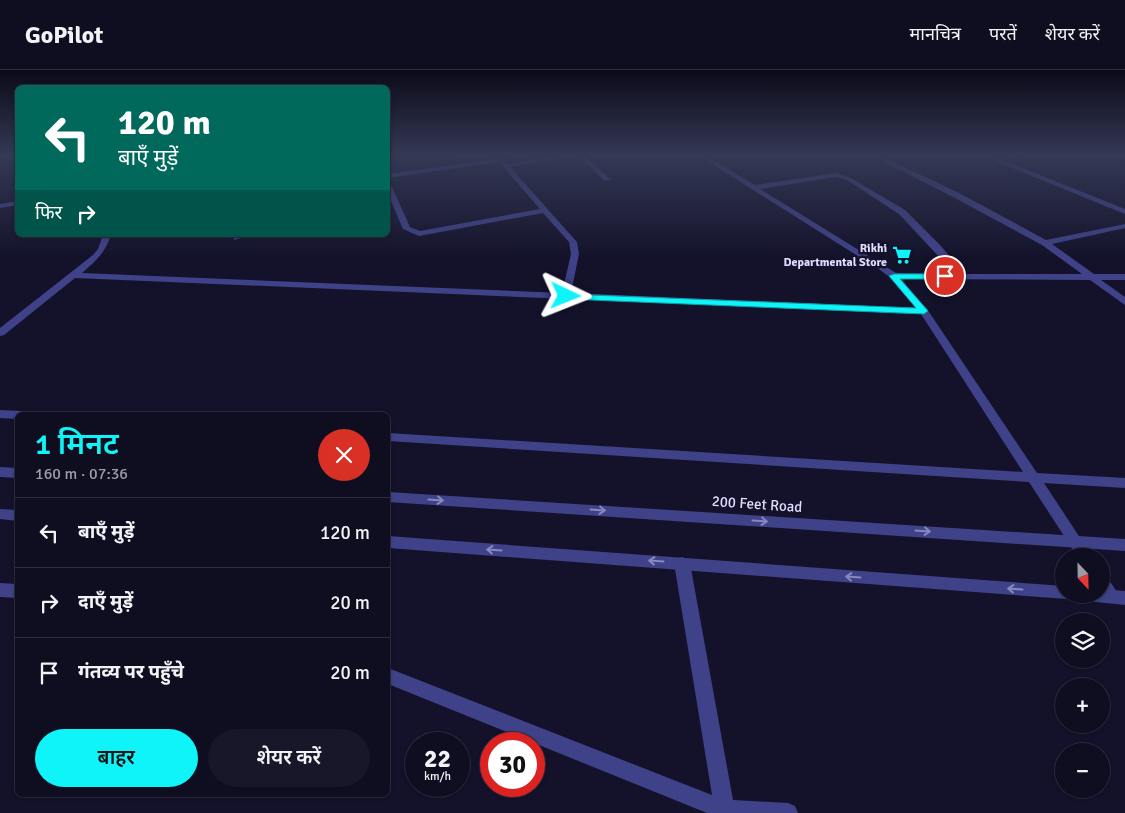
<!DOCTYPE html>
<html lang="hi">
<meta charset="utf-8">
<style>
:root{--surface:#0f0e20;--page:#181729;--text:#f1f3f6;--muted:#9b9ca5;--line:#2f2e3e;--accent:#0ff4f8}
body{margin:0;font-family:Signika,"Noto Sans Devanagari",sans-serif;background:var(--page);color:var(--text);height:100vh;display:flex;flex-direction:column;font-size:19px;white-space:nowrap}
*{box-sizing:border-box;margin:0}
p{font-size:16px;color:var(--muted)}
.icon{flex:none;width:28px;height:28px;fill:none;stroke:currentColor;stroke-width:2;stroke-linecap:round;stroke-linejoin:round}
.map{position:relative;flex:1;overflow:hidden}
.details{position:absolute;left:15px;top:342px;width:375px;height:385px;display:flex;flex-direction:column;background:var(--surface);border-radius:8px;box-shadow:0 1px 4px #0004,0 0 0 1px var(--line)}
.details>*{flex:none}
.guide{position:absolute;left:15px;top:15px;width:375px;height:152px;border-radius:8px;box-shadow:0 1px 4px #0004,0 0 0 1px var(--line);background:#00695c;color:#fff;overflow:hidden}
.needle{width:32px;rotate:158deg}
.fabs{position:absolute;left:1055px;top:478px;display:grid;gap:10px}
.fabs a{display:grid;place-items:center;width:55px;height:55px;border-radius:50%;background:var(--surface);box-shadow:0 1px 4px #0004,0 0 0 1px var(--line);font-size:25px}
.speed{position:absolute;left:405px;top:662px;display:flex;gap:10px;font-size:25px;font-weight:700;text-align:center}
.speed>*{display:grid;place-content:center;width:65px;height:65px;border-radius:50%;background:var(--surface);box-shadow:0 1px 4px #0004,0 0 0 1px var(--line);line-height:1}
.speed small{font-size:12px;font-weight:400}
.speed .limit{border:8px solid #d22;background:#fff;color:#111}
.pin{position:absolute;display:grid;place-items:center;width:42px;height:42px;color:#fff;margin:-21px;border:2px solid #fff;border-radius:50%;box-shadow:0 1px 5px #0007}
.me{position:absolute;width:55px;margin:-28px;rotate:92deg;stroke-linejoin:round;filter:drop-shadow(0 0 4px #0008)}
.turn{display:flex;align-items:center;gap:18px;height:105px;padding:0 20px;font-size:22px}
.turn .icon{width:65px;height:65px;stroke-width:2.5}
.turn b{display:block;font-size:35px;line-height:42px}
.then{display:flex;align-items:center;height:48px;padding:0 20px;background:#0003;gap:10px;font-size:19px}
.round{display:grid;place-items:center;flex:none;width:52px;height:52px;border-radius:26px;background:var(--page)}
.overview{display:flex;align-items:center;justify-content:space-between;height:85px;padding:0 20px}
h1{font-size:30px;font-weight:600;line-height:38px;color:var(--accent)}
.primary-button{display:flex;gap:10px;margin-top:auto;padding:10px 20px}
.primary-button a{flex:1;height:58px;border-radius:30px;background:var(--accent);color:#111;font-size:20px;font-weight:600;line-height:58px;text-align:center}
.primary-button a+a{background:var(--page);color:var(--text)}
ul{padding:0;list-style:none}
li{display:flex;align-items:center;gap:15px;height:70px;padding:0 20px;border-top:1px solid var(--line)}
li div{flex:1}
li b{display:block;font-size:19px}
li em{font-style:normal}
header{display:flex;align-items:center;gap:30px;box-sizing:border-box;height:70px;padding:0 25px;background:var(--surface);border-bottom:1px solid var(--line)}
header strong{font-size:24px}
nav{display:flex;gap:28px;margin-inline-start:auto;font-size:18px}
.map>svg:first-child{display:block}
.green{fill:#153531}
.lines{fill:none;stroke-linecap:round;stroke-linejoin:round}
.minor{fill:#3f4288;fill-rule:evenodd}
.tertiary{fill:#3f4288;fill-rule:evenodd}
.oneway{stroke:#8788bd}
.route{fill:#0ff4f8;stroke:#0a9fa1}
.labels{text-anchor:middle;stroke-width:5;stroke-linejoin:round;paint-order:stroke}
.far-poi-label{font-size:12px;font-weight:bold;fill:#deddfe;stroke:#14122b;text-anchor:end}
.street-label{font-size:15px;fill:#deddfe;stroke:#14122b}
</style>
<header>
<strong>GoPilot</strong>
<nav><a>मानचित्र</a><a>परतें</a><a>शेयर करें</a></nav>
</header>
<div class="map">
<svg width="1125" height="743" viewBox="0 0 1125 743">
<rect width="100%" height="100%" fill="#14122b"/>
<path class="green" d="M393 84H477L478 86 399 96Z"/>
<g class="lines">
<path class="minor" d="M492 84H498L507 94 567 84H583L611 110 605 111 578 86 510 97 577 172 579 184 571 223 916 238 891 208 880 200 696 84H703L755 115 836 103 851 108 905 140 940 175 965 204H1082L1042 175 953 127 869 84H877L959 123 1046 170 1125 154V158L1052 174 1094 204H1125V210H1101L1125 227V235L1090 210 901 209 927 239 1037 403 1125 408V418L1044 413 1092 486H1077L1029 412 388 371V363L1023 402 921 244 75 208 4 265 0 266V258L93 185 98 179 103 165H111C105 183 96 191 82 203L562 223 571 184 569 172 543 143 419 166 403 159 388 124V115L392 117 410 157 420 161 540 139 499 92 388 108V104L496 89ZM836 107 847 110 899 144 955 204 896 203 760 119Z
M988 86H992L1125 139V144L988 88Z
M18 131V135L0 138V134Z
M233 165H241V168L234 170Z
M0 340 21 341 27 345H18V349L0 348Z
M682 487 687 489 690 493 733 730 788 733 795 736 798 743H707L388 614V598L712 725 674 493 677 489Z
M1101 505C1110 508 1115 519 1119 527L1117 532C1099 538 1101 517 1101 505Z
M0 513 18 514V528L0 527Z"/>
<path class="tertiary" d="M0 397 18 398V408L0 407Z
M388 422 1125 469V481L388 432Z
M0 439 18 440V451L0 449Z
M388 466 1064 516V524H1101V519L1125 521V535L1067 529 388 478Z"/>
</g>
<defs><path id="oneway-shaft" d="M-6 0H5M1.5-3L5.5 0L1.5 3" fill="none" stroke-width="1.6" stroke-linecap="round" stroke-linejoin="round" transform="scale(1.25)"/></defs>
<g class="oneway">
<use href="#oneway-shaft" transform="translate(436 430) rotate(4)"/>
<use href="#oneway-shaft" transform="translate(598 440) rotate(4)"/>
<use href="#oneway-shaft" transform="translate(760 451) rotate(4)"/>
<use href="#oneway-shaft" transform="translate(923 461) rotate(4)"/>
<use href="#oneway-shaft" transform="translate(494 480) rotate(-176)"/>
<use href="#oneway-shaft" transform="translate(656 491) rotate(-176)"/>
<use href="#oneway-shaft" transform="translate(853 507) rotate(-176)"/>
<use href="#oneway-shaft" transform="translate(1015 519) rotate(-176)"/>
</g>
<linearGradient id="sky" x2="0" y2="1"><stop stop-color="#0b0a18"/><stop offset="0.45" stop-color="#343955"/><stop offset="1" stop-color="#343955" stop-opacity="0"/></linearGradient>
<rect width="1125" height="188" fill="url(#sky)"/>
<path class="route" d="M894 204H945L949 206 945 209H900L928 241 924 244 566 229 562 226 566 224 916 238 889 206Z"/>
<defs>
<g id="supermarket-bare" transform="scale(1.5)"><path d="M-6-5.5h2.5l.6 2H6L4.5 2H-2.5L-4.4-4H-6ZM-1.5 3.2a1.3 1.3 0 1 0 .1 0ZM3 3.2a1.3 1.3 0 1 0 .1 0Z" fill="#0ff4f8" stroke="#14122b" stroke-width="2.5" paint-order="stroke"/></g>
</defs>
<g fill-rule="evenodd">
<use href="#supermarket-bare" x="902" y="185"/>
</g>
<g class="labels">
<g class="far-poi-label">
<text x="887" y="182">Rikhi<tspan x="887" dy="14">Departmental Store</tspan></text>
</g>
<g class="street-label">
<text transform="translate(757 434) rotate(4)" y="5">200 Feet Road</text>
</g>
</g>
</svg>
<div class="fabs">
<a><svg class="needle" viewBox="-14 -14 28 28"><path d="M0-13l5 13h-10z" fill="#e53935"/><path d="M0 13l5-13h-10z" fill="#9b9ca5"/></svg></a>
<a><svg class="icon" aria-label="layers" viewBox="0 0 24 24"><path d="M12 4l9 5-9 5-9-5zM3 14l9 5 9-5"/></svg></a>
<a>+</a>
<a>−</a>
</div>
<div class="speed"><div>22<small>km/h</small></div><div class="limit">30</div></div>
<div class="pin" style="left:945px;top:206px;background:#d93025"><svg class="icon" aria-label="arrive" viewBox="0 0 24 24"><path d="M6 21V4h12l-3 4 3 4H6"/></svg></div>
<svg class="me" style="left:566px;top:226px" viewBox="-20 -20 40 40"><path d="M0-17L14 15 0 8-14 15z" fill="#0ff4f8" stroke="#fff" stroke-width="4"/></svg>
<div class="guide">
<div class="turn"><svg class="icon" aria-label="left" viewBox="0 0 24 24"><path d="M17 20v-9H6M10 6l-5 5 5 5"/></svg><div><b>120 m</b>बाएँ मुड़ें</div></div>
<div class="then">फिर<svg class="icon" aria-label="right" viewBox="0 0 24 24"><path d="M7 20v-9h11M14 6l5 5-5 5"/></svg></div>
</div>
<section class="details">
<div class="overview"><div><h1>1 मिनट</h1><p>160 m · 07:36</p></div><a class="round" style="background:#d93025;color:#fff"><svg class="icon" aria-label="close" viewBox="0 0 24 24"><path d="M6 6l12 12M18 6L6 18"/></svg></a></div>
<ul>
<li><svg class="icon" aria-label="left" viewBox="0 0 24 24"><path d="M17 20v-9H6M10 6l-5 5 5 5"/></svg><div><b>बाएँ मुड़ें</b></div><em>120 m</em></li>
<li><svg class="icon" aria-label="right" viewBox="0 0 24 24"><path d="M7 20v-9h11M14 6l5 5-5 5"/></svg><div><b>दाएँ मुड़ें</b></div><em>20 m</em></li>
<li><svg class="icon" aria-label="arrive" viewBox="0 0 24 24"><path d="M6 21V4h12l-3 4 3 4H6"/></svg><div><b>गंतव्य पर पहुँचे</b></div><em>20 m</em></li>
</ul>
<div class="primary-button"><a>बाहर</a><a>शेयर करें</a></div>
</section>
</div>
